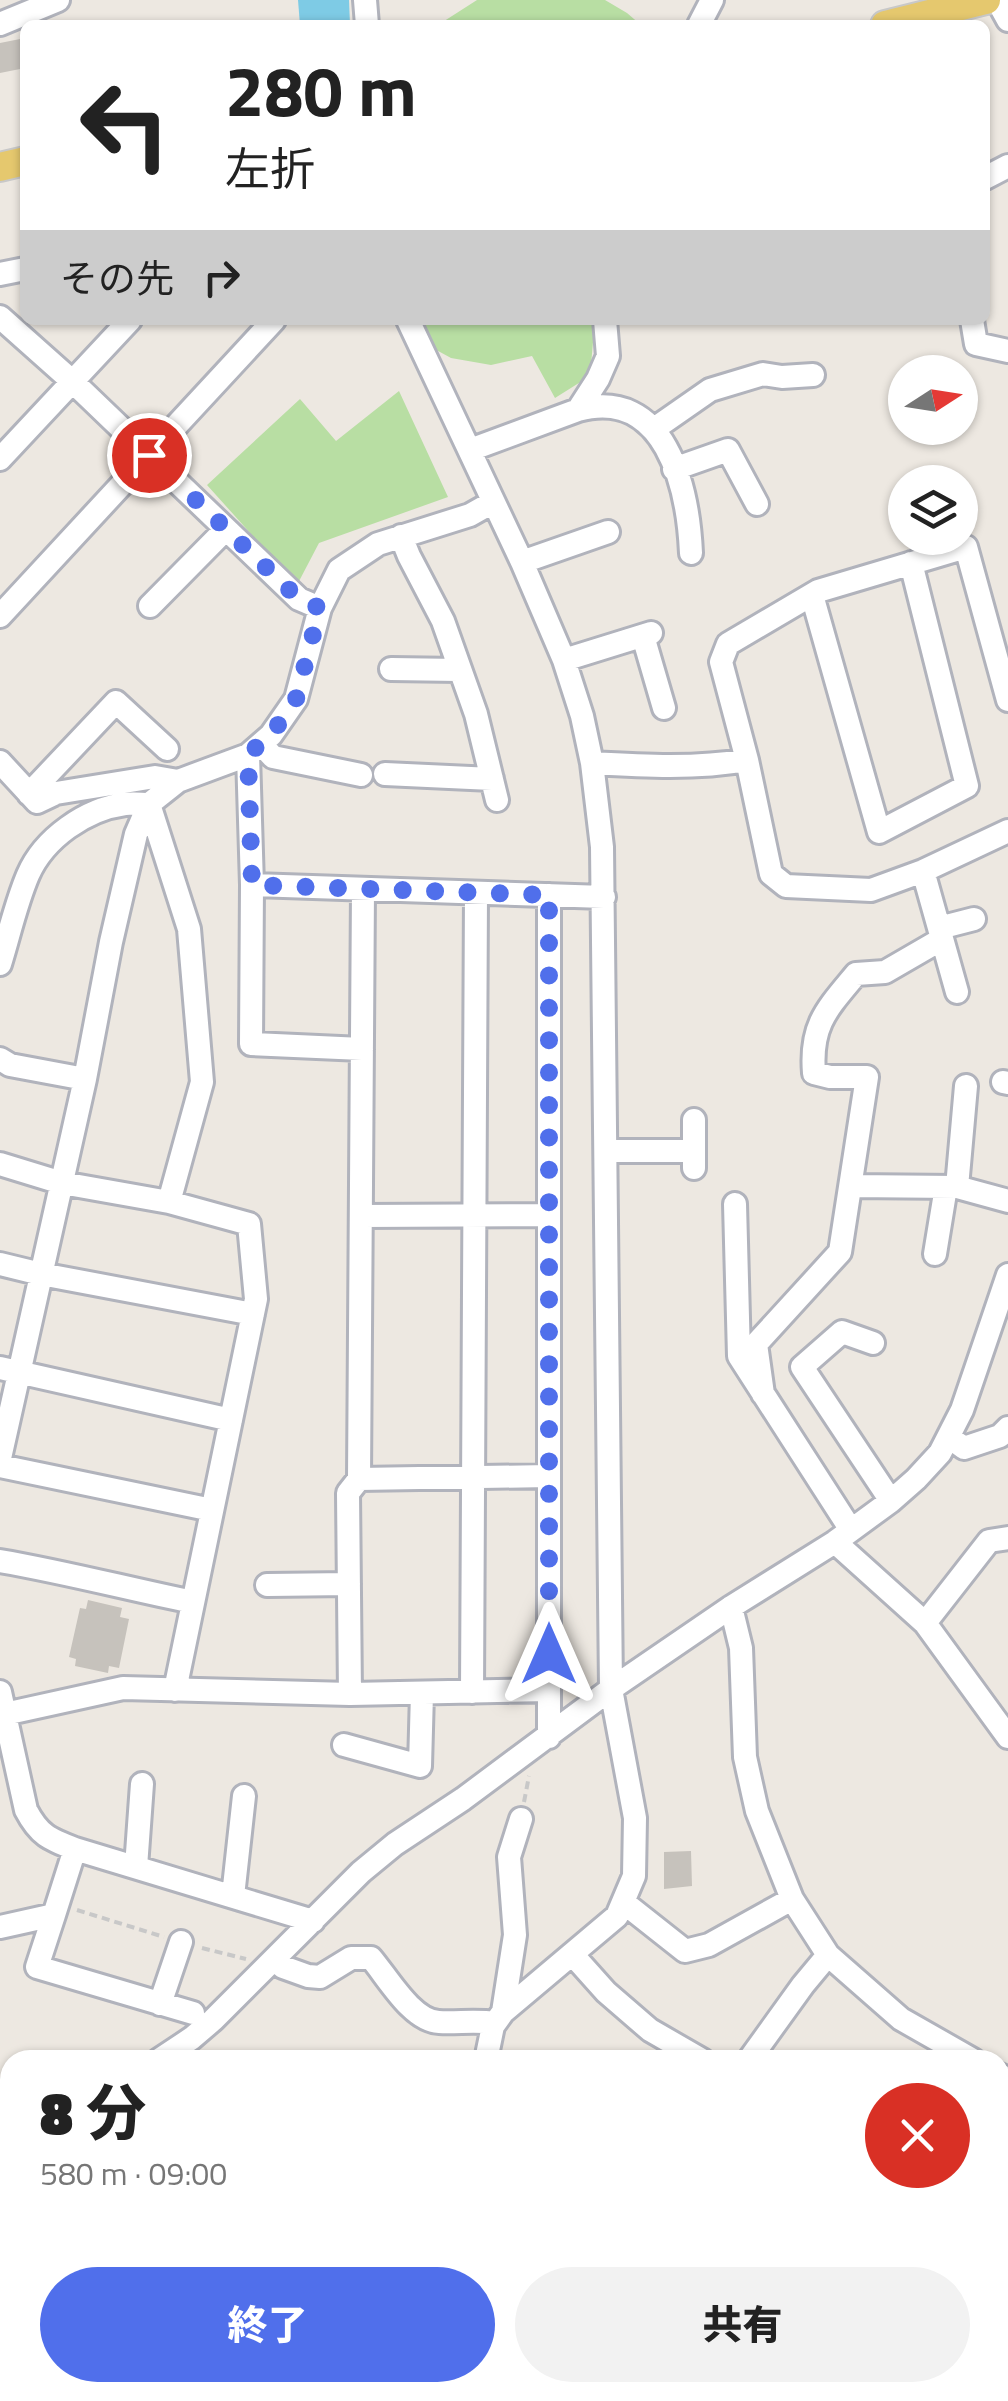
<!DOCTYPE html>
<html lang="ja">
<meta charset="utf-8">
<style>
:root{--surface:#fff;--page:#f2f2f2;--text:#222;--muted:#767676;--accent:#506feb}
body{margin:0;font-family:"Titillium Web","Noto Sans JP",sans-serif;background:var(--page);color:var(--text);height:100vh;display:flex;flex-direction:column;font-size:38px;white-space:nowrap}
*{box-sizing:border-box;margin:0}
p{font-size:32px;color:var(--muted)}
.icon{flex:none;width:55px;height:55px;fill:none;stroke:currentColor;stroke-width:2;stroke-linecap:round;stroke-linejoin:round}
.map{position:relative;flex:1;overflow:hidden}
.sheet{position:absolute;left:0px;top:2050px;width:1010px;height:352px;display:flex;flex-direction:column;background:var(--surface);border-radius:30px 30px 0 0;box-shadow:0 2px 8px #0004}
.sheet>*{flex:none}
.hud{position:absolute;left:20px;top:20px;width:970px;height:305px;border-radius:15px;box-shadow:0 2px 8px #0004;background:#fff;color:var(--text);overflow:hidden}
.needle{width:65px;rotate:78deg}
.controls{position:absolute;left:888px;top:355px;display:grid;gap:20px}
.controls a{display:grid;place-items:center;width:90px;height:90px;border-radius:50%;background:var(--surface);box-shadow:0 2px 8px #0004;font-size:50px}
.pin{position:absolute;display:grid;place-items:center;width:85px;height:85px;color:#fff;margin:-42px;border:5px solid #fff;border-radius:50%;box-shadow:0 2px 10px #0007}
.me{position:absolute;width:110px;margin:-55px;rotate:0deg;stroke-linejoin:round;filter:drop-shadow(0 0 8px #0008)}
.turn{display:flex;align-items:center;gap:35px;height:210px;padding:0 40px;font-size:45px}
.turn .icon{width:130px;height:130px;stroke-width:2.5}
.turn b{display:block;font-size:70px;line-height:85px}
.then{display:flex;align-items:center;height:95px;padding:0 40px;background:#0003;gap:20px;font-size:38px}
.round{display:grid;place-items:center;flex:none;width:105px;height:105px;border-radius:52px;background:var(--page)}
.overview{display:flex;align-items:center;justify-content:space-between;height:170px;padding:0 40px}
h1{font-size:60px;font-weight:800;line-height:75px}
.primary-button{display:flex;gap:20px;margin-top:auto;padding:20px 40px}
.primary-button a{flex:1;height:115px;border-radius:60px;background:var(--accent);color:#fff;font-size:40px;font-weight:800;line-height:115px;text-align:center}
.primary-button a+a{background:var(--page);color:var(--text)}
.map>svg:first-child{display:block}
.green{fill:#b8dea3}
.water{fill:#7ecbe5}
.building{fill:#c6c2bc}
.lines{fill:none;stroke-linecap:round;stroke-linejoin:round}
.minor-casing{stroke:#b1b3bc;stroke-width:28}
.major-casing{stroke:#c8c8c8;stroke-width:32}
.path{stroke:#c8c8c8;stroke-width:4;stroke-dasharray:8 5;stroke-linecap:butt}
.minor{stroke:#fff;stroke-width:22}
.major{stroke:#e5c86e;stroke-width:28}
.route{stroke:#506feb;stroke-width:18;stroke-dasharray:0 32.4}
</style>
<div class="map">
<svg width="1008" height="2401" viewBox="0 0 1008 2401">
<rect width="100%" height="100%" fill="#ede8e1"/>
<path class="green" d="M477 0H605L627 13 641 25H438Z
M413 320H595L590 376 555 398 532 356 491 365 451 358 429 346Z
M399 391 448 497 319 543 297 585 207 485 300 399 336 441Z
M336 2393 824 2392 830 2401H332Z"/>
<path class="water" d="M298 0H349L350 25H300Z"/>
<path class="building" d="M25 38V68L0 73V43Z
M88 1600 122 1608 120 1617 129 1619 119 1668 109 1666 108 1673 75 1666 76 1659 69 1657 80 1608 86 1609Z
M691 1851 692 1886 664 1889V1852Z"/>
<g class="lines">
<g class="minor-casing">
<path id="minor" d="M365 0 367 25
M997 0 1008 20
M0 24 58 0
M699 25 712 0
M985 178 1008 166
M0 274 25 269
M0 317 73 382 299 599 320 608
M408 320 522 562 564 660 582 716 592 763 602 847 611 1689 635 1818 634 1876 617 1916 503 2012 493 2026 486 2060
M972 320 976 344 1008 351
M578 410C665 386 688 487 691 553
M654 429 710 390 763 374 782 377 813 375
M470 450 578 410 598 379 608 356 605 320
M0 459 130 320
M674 469 728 450 757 504
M401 536 409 556 443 621 476 714 497 800
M522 562 608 532
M812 595 879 832 967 786 911 563
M150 606 226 529
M0 616 274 320
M643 636 664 708
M564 660 651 633
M391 669 459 670
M261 744 273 757 361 775
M248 755 252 885 251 1044 362 1049
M747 760 721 662 728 644 818 591 966 547 1008 700
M0 762 37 802 56 793 155 777 178 781
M592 763C643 766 697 769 747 760L771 874 786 886 871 890 923 871 1008 831
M385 774 492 779
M29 794 116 702 167 749
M149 804 189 929 202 1082 169 1202
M923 871 957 992
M252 885 604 897
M939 928 974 919
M0 964C9 935 16 903 28 875 44 838 86 809 125 804 133 803 141 804 149 804
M0 1059 10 1065 85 1079
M1003 1082 1008 1083
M966 1086 957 1187 1008 1201
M694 1120V1168
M607 1151H694
M0 1164 62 1183 169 1202 249 1224 256 1299 175 1690
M851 1186 957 1187
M735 1204 739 1356 851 1530
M361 1216 549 1215
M935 1254 946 1187
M0 1264 41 1274 253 1314
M873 1343 842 1332 802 1367 891 1501
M0 1368 231 1420
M763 1394 756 1344 840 1252 867 1077H830L814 1073C810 1025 827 1009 856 974L885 972 942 939
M949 1437 964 1448 1000 1436 1008 1428
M0 1458 85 1079 111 942 136 834 149 804 178 781 248 755 271 735 296 699 320 608 339 570 378 544 470 515 493 502
M0 1466 212 1510
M359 1479 549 1476
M835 1542 925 1623 1008 1737
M0 1561C65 1572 129 1589 193 1602
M267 1585 349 1584
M731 1607 741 1648 745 1757 757 1811 792 1899 828 1955 901 2019 973 2060
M925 1623 989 1541 1008 1538
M0 1692 26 1810C39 1835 49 1839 75 1849L313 1921
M472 1692 476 893
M350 1694 348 1493 359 1479 363 889
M0 1715 123 1688 350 1694 549 1690
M549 1737V895
M344 1745 420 1766 422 1693
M136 1867 142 1784
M233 1896 244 1796
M623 1902 685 1951 709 1945 792 1899
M54 1915 37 1967 193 2013
M0 1927 54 1915 75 1849
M572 1954 606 1992 650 2030 702 2060
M275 1959 283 1967 308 1976 320 1977 351 1958H371C388 1978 412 2021 439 2022 458 2023 476 2020 495 2023
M160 2004 181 1942
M503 2012 515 1935 509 1857 521 1819
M159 2060 192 2038 213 2020 361 1872 395 1844 463 1799 611 1689 731 1607 835 1542 891 1501 916 1479 940 1453 962 1410 1008 1275
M749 2060 803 1985 828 1955
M1000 2075 1008 2080
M0 2098 10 2097
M1000 2240 1003 2243 1008 2268
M4 2243 10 2242
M1000 2345 1008 2343
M174 2392 175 2401
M898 2392 901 2401
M81 2401 96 2392
M316 2401 319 2392"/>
</g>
<g class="major-casing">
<path id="major" d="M885 25 986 0
M0 167 25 161"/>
</g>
<path class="path" d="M524 1802 529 1776
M77 1910 164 1937
M202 1948 246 1959"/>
<use href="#minor" class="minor"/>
<use href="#major" class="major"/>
</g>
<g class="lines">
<path class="route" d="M149 455 299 599 320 608 296 699 271 735 248 754 252 885 549 895V1654"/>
</g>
</svg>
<div class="controls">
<a><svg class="needle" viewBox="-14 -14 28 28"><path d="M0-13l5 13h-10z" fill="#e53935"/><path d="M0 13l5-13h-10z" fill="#767676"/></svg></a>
<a><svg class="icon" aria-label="layers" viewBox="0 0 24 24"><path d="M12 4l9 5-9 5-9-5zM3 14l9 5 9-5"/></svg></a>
</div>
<div class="pin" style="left:149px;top:455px;background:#d93025"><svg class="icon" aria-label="arrive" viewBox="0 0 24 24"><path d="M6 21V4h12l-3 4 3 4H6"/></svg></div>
<svg class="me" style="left:549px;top:1654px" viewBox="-20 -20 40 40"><path d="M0-17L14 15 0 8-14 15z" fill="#506feb" stroke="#fff" stroke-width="4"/></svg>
<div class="hud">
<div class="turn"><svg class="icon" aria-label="left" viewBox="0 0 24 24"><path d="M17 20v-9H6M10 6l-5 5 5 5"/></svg><div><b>280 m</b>左折</div></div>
<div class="then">その先<svg class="icon" aria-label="right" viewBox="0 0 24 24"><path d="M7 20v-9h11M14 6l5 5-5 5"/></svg></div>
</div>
<section class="sheet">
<div class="overview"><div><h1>8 分</h1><p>580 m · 09:00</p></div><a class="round" style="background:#d93025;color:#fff"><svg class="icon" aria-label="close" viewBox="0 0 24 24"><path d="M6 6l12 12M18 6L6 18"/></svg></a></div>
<div class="primary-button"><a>終了</a><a>共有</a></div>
</section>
</div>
